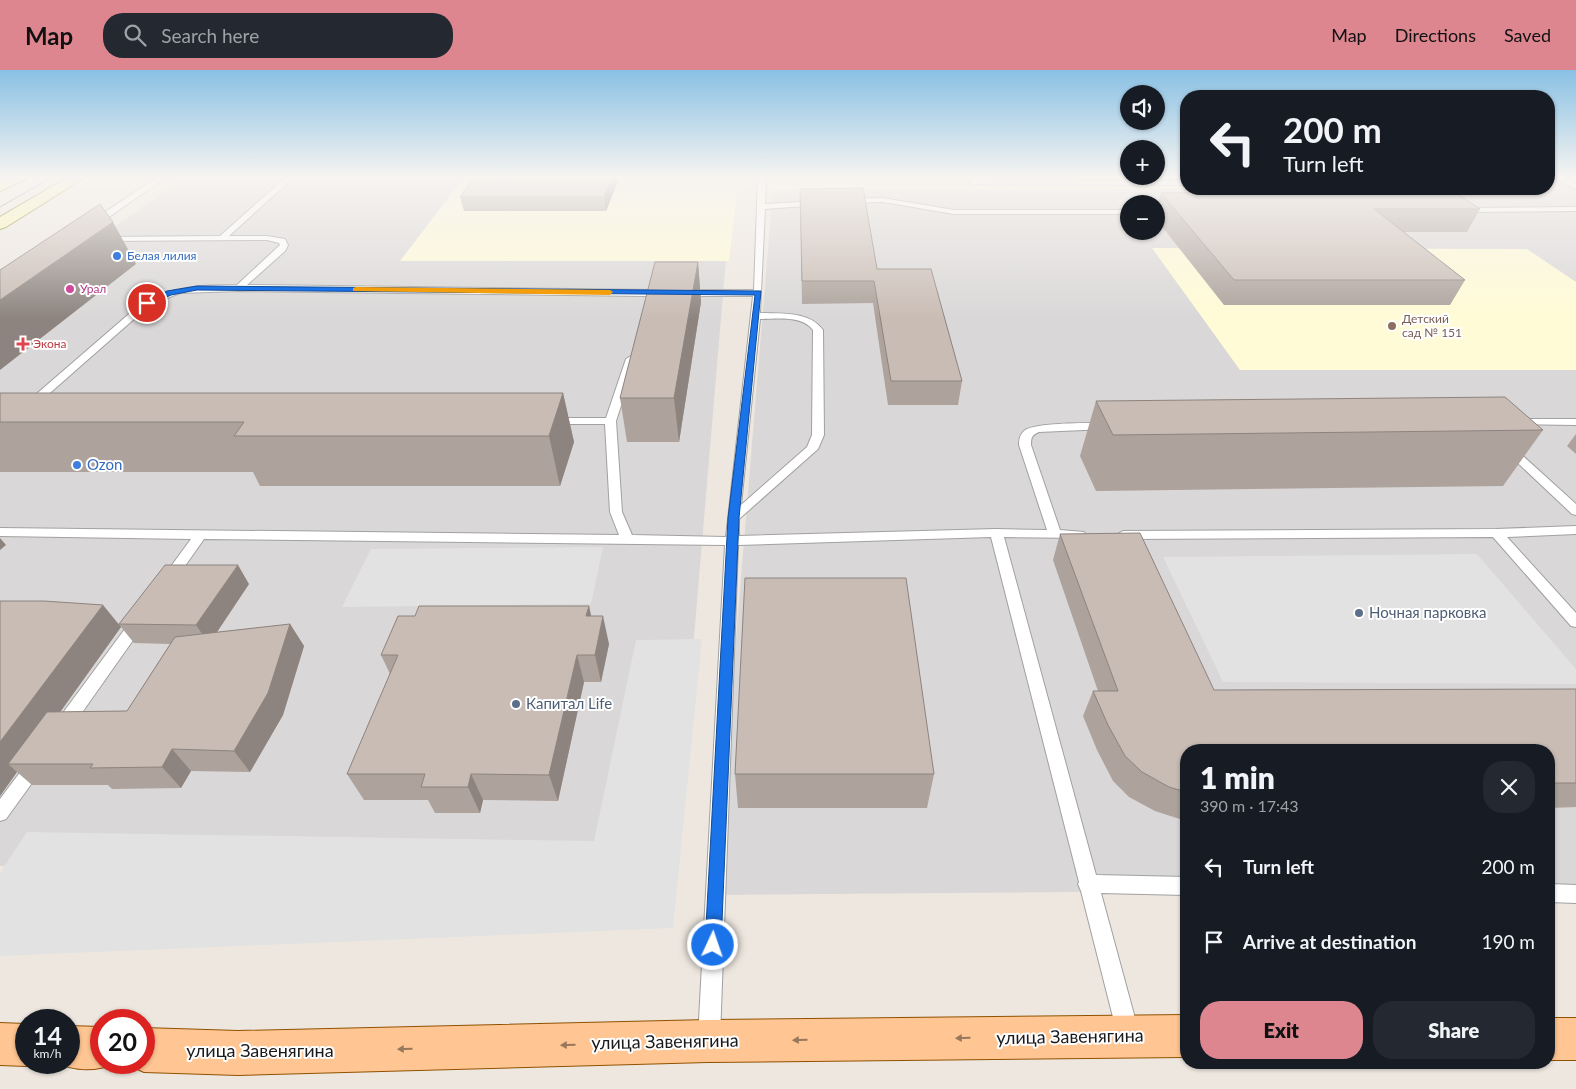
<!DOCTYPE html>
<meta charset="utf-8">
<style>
:root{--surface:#171b24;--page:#242831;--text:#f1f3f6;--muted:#9ea1a6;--accent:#dd8690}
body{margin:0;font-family:Lato,sans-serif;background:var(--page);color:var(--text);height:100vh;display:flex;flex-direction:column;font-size:19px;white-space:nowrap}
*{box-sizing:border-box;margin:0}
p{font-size:16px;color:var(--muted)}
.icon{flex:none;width:28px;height:28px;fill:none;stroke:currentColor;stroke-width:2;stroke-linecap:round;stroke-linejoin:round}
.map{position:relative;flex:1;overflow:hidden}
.sheet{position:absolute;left:1180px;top:674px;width:375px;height:325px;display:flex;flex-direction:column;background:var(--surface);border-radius:20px;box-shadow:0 1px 4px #0004}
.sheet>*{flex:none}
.guide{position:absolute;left:1180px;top:20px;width:375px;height:105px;border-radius:20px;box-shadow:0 1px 4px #0004;background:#171b24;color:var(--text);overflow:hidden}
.fabs{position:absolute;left:1120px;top:15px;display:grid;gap:10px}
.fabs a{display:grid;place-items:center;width:45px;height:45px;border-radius:50%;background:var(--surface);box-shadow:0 1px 4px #0004;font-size:25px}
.speed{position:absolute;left:15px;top:939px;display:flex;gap:10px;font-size:25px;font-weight:700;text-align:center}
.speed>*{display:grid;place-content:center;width:65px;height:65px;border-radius:50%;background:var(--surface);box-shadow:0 1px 4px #0004;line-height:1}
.speed small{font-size:12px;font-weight:400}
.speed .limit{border:8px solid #d22;background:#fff;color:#111}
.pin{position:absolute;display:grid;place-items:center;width:42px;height:42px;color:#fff;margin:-21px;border:2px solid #fff;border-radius:50%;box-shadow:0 1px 5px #0007}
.me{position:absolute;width:55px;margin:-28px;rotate:3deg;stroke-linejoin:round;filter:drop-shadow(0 0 4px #0008)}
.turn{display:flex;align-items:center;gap:18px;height:105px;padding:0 20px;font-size:22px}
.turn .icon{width:65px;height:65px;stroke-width:2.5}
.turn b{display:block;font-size:35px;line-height:42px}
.round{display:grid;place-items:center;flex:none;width:52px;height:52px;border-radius:20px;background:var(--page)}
.headline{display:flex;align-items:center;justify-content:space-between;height:85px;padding:0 20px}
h1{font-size:30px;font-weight:800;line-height:38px}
.primary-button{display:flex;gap:10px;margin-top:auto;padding:10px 20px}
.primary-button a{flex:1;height:58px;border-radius:20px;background:var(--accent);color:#111;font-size:20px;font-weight:800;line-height:58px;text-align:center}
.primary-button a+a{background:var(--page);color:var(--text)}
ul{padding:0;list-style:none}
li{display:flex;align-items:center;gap:15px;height:75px;padding:0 20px}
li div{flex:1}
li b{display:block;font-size:19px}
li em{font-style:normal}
header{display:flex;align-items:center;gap:30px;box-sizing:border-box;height:70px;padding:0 25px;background:var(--accent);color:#111}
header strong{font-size:24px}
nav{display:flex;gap:28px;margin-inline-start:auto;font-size:18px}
.search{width:350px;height:45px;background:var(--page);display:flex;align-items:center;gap:12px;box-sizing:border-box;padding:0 18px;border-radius:20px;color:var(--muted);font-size:19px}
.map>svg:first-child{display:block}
.residential{fill:#d9d7d7;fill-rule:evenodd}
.education{fill:#fffbd6}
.parking{fill:#e2e2e2}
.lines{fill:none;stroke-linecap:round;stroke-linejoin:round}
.service-casing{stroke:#a1a1a1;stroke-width:2}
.secondary-casing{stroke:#727300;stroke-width:2}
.primary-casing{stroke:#915200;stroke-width:2}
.service{fill:#fff;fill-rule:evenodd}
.secondary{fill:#fcf8ae;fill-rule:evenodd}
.primary{fill:#ffc592;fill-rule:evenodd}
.tram{stroke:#686868;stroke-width:1}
.wall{fill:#ada29c;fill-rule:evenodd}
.shaded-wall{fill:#8d847f}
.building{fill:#c9bcb5;stroke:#8d847f}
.oneway{fill:#98785c}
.route{fill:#1a73e8;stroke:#114b97}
.slow{fill:#f59e0b}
.shop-dot{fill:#3f7fe0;stroke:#fff;stroke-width:2}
.hotel-dot{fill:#d1479c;stroke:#fff;stroke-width:2}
.education-dot{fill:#8d6e63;stroke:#fff;stroke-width:2}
.health-dot{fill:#e0444e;stroke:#fff;stroke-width:2}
.service-dot{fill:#5c6f8a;stroke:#fff;stroke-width:2}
.labels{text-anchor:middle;stroke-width:4;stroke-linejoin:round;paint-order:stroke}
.far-shop-label{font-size:12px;fill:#366cbe;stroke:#fff;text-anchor:start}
.far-hotel-label{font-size:12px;fill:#b23c85;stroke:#fff;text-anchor:start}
.far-education-label{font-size:12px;fill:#785e54;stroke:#fff;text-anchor:start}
.far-health-label{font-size:12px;fill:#be3a42;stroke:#fff;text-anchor:start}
.shop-label{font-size:15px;fill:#366cbe;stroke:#fff;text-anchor:start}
.service-label{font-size:15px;fill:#4e5e75;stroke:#fff;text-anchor:start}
.near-street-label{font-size:18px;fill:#1a1a1a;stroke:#fff}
</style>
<header>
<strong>Map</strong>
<div class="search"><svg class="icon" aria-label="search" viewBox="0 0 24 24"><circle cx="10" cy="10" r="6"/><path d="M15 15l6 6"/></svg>Search here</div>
<nav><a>Map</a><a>Directions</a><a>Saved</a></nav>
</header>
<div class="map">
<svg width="1576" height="1019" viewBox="0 0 1576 1019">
<rect width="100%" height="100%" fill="#ede7df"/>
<path class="residential" d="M187 106H733L676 780 0 796V236Z
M774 106H1186V119H1549V106H1576V818H1549V680H1186V821L715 825ZM1129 134H1156V161H1129Z"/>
<path class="education" d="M465 106H739L729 191H400Z
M771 106H1186V119H1540L770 120Z
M1152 178 1527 179 1576 212V300H1240Z"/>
<path class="parking" d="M603 477 591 534 342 537 371 479Z
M1477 484 1576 599V614L1223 612 1163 487Z
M702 569 673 858 0 886V803L27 762 594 771 636 570Z"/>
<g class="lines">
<g class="service-casing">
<path id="service" d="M159 106H168L96 156H90V152Z
M287 106H295L229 166H267L285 169 288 175 285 181 247 215 653 220 657 223 653 235H647L645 233 648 226 239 221 180 223 150 235 34 337H26L25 335 26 333 144 231C174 216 204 215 237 215L280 175 279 173 267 170 104 171H101V167L220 166Z
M758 106H766L765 134 818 131 822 133 818 135 765 139 760 243C782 244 809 241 823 260L824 365 818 379 739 449V466L996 459 1047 460 1019 375C1019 369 1020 365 1024 361 1033 352 1091 353 1106 353L1112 356 1106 359 1039 362C1032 365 1031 367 1031 375L1060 460 1084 462 1086 465 1084 468 1004 467 1096 805 1186 807V825L1101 823 1139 963 1136 971 1128 974 1120 971 1117 963 1081 821 1078 814 1079 812 991 467 738 475 720 968 717 976 709 979 701 976 698 968 725 475 204 469 173 513H163L161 510 191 469 0 466V458L619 465 610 442 605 354H552L546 351 552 348H606L626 289 631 286 636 289 616 351 622 442 632 465 726 467 753 226H682L678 223 682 220H754ZM760 249C776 249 802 245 813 260L812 365 807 377 741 435Z
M967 106H975L976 110 1186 111V115L974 114H971Z
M1550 106H1559L1576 114V119Z
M883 128 954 140H1129V144H954L883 132 847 133 843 131 847 129Z
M1576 137V141L1462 142 1458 140 1462 138Z
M1515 349H1576V355L1511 354 1509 352Z
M1508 375 1512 376 1576 434V445L1572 444 1504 380 1502 378Z
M1576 456V464L1507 467 1576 543V557L1571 556 1493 467 1123 469 1116 465 1123 461 1496 459Z
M138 547 143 548 145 552 143 556 69 661 63 663 57 661 55 656 57 651 133 548Z
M36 687 42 689 44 694 42 699 6 749 0 751V729L30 689Z
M1549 814 1576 815V833L1549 832Z"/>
</g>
<g class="secondary-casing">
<path id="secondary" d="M10 106H28L26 109 0 121V111Z
M70 106H87L6 157 0 159V147Z"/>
</g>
<g class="primary-casing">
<path id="primary" d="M1186 945V987L708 992 238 1005 144 1002 129 995 128 992H144V958L238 961 708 950Z
M1549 948H1576V990H1549Z
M0 953 26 954V992H36L26 996 0 995Z
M69 956 101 957V992L116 993C95 1002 76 1001 54 992H69Z"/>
</g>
<use href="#service" class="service"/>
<use href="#secondary" class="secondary"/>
<use href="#primary" class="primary"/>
<path class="tram" d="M0 137 54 106"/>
</g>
<path class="wall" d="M618 111 606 141H464L460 127Z
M800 119 877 199 962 311 958 335H888L873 233 802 234Z
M1225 119H1440L1438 121 1480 139 1467 162H1404L1465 210 1450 235H1224L1156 149V139L1161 123H1229Z
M698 192 701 232 679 372H627L620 328Z
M0 323H563L574 372 560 416H260L253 402H0Z
M1096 331 1543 360 1503 416 1096 421 1080 386Z
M1576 364V384L1567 376Z
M1060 464 1214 620 1576 619V737L1549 738V680H1186V751L1155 741 1129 727 1113 711 1097 680 1083 646 1093 621H1098L1053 490Z
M249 514 217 562 290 554 304 576 283 645 250 702 191 701 181 718 112 719 108 715H32L17 702 0 726V531L119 554ZM121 557 134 573 170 574 127 641 60 642Z
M589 536 591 546 609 574 601 612H584L558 731 483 730 480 743H435L428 730H364L347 704 390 604 381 585 415 546Z
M735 704H934L927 738H738Z"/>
<path class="shaded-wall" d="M613 106H618V111L606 141 604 127Z
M113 152 136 194 0 300V230Z
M698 192 701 232 679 372 674 328Z
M563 323 574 372 560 416 549 366Z
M0 468 6 475 0 480Z
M238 495 249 514 209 574 196 555Z
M103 535 121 557 23 694H8L17 702 0 726V672Z
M589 536 595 564 586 546Z
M603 546 609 574 601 612 595 585Z
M290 554 304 576 283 645 250 702 234 681Z
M577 585 584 612 558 731 549 705Z
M172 679 191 701 181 718 162 697Z
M471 704 483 730 480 743 468 717Z"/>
<path class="building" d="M475 106H613L604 127H460Z
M863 118 877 199H931L962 311H891L874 211H802L800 119Z
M1453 121 1480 139H1374L1465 210H1234L1161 123Z
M100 134 113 152 0 230V200Z
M655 192H698L674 328H620Z
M0 323H563L549 366H234L244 352H0Z
M1505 327 1543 360 1113 365 1096 331Z
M1140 463 1214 620 1576 619V713H1549V680H1186V722L1169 717 1142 702 1125 686 1108 655 1093 621H1118L1060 464Z
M165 495H238L196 555 119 554Z
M745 508H906L934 704H735Z
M0 531H44L103 535 0 672Z
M419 536H589L586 546H603L595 585H577L549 705 471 704 468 717H421L425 704H347L398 585H381L398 546H415Z
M290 554 268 623 234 681 172 679 162 697 90 698 93 694H8L47 642 127 641 175 567Z"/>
<defs><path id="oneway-solid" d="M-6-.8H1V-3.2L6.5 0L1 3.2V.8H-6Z" transform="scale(1.25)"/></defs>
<g class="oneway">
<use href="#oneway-solid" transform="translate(963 968) rotate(179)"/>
<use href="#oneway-solid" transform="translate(800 970) rotate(179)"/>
<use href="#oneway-solid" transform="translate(568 975) rotate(179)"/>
<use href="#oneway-solid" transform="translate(405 979) rotate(179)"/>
</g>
<linearGradient id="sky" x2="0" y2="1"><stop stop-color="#89c1e4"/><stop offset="0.43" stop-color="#f7f4f1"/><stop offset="1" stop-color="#f7f4f1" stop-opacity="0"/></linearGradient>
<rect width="1576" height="249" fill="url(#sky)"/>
<path class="route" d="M197 216 761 221 739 448 721 875 719 881 713 883 707 881 705 875 728 448 755 225 197 220 171 225 147 236 144 233 167 221Z"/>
<path class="slow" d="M356 217 610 220 613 222 610 225 353 221V218Z"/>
<g class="shop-dot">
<circle cx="117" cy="186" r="5"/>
<circle cx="77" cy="395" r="5"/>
</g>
<circle class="hotel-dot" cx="70" cy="219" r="5"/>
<circle class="education-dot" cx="1392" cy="256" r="5"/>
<path class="health-dot" d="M20.5 266.5h5v5h5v5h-5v5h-5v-5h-5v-5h5z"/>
<g class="service-dot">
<circle cx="1359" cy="543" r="5"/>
<circle cx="516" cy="634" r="5"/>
</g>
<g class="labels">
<g class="far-shop-label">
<text x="127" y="190">Белая лилия</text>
</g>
<g class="far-hotel-label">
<text x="80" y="223">Урал</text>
</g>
<g class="far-education-label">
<text x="1402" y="253">Детский<tspan x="1402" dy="14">сад № 151</tspan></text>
</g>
<g class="far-health-label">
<text x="33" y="278">Экона</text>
</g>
<g class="shop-label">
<text x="87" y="400">Ozon</text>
</g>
<g class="service-label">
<text x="1369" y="548">Ночная парковка</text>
<text x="526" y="639">Капитал Life</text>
</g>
<g class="near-street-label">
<text transform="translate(1070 967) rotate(-1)" y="6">улица Завенягина</text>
<text transform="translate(665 972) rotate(-1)" y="6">улица Завенягина</text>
<text x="260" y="987">улица Завенягина</text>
</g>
</g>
</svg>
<div class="fabs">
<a><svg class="icon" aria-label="sound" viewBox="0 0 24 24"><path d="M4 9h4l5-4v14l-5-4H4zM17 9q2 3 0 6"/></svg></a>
<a>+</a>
<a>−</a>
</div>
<div class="speed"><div>14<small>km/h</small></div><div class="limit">20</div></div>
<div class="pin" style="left:147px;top:233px;background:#d93025"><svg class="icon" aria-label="arrive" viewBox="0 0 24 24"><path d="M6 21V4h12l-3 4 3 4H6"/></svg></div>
<svg class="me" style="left:713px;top:875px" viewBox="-20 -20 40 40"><circle r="17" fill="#1a73e8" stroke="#fff" stroke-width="3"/><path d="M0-11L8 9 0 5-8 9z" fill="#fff"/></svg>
<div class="guide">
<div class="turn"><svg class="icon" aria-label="left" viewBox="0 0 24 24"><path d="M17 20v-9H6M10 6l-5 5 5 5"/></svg><div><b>200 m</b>Turn left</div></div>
</div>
<section class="sheet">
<div class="headline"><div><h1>1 min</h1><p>390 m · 17:43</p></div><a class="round"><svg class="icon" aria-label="close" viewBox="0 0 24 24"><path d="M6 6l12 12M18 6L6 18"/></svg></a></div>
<ul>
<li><svg class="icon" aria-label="left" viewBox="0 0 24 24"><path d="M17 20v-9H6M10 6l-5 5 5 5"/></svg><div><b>Turn left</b></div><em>200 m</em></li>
<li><svg class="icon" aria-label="arrive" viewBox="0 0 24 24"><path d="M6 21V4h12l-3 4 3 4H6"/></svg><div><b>Arrive at destination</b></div><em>190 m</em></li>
</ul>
<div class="primary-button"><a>Exit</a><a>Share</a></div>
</section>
</div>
